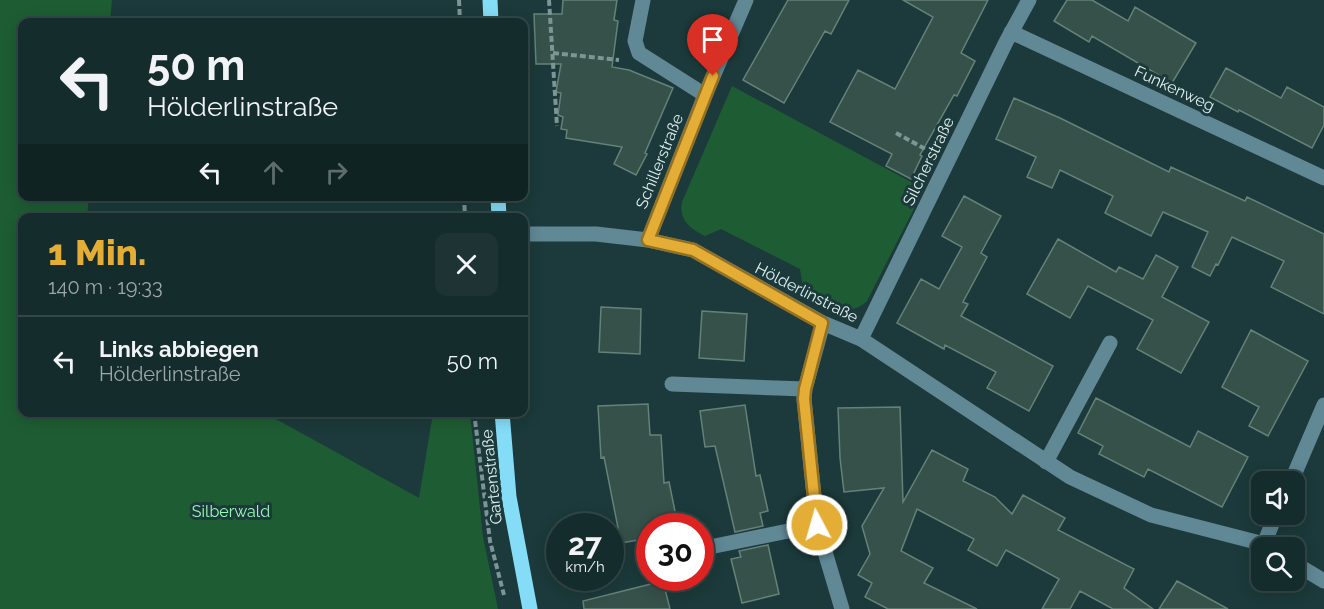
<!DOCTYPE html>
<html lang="de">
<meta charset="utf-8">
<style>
:root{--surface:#152c2c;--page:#1e3434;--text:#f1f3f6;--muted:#9da7a9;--line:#344848;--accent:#e4ad35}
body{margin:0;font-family:Raleway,sans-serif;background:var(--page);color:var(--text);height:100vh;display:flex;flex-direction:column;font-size:22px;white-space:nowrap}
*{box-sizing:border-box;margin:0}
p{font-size:20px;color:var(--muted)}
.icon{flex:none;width:33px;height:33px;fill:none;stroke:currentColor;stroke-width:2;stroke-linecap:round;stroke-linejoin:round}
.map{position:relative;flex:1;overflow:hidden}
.side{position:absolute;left:18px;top:213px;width:510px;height:204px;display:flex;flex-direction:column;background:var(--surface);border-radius:12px;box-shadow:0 3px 15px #0003,0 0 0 2px var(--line)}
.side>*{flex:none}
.guide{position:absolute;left:18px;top:18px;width:510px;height:183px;border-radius:12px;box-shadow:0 3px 15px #0003,0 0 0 2px var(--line);background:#152c2c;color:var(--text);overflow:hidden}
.controls{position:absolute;left:1251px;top:471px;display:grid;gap:12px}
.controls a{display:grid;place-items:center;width:54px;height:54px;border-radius:12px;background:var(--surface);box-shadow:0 3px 15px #0003,0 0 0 2px var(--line);font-size:30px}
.speed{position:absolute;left:546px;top:513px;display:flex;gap:12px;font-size:30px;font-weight:700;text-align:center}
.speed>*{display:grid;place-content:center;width:78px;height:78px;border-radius:50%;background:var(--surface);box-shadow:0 3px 15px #0003,0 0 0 2px var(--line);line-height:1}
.speed small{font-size:15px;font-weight:400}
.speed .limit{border:9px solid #d22;background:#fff;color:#111}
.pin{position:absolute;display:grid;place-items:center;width:51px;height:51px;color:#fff;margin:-62px -26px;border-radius:50% 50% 50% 0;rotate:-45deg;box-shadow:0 0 6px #0007}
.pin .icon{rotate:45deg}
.me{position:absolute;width:66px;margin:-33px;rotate:354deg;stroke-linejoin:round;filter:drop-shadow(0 0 4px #0008)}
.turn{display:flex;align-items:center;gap:21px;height:126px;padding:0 30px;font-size:27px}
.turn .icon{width:78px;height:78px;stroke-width:2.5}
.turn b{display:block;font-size:42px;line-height:51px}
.lanes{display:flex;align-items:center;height:57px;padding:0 30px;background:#0003;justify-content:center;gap:30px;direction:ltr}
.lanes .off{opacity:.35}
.round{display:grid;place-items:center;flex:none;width:63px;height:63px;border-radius:12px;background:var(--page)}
.overview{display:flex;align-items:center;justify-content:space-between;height:102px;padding:0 30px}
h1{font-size:36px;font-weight:800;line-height:45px;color:var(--accent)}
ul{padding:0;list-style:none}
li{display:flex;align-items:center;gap:18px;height:90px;padding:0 30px;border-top:2px solid var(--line)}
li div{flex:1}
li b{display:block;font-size:22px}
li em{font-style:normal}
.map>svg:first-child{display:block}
.green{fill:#1e5d33}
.building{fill:#365149;stroke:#658279;stroke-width:1.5}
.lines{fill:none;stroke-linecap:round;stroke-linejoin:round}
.path{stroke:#7d9595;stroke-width:4;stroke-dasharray:6 3;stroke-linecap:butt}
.minor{stroke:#608895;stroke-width:15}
.major{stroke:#85dcf7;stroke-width:15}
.route-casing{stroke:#947022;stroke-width:15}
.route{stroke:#e4ad35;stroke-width:10}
.labels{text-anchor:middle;stroke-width:6;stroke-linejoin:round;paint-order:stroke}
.street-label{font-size:16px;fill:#dff0f0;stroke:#1c3a3b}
.park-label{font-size:16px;fill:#97fab1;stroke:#1c3a3b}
</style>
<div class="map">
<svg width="1324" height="609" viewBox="0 0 1324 609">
<rect width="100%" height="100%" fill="#1c3a3b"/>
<path class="green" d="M0 0H112L110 22H22V196L89 197 87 217 22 218V412L265 413 419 498 433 413H470L483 537 498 609H0Z
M732 86 924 189 867 301C845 322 823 300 803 288L800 269 721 229 705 236C689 228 679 220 682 202Z"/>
<path class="building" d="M563 0H617L614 20 618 21 612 67 629 70 673 88 645 153 647 154 636 175 614 164 622 147 566 138 567 130 561 129 563 117 558 115 561 93 556 92 561 64H536L534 14H562Z
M788 0H849L831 34 825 31 784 103 743 80Z
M903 0H988L961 53 975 61 957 96 954 95 920 155 922 156 911 179 886 166 892 154 830 122 858 70 895 89 933 17Z
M1067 0H1092L1128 21 1135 7 1196 43 1172 83 1092 36 1089 42 1054 21Z
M1226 68 1281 98 1287 87 1324 107V125L1312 148 1239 110 1238 112 1210 97Z
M1014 98 1060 118 1169 172 1171 167 1245 201 1247 197 1324 234V314L1271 287 1284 261 1232 237 1218 265 1216 264 1210 276 1192 267 1208 232 1163 212 1151 236 1105 213 1113 196 1060 170 1052 188 1027 177 1036 157 996 139Z
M964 196 1001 216 981 253 987 257 963 302 968 304 961 316 1053 366 1029 411 987 388 996 372 945 345 944 349 897 323 921 279 939 289 962 247 942 236Z
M1058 239 1116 272 1119 267 1143 279 1156 255 1178 267 1162 297 1209 322 1181 373 1137 349 1153 320 1088 286 1070 318 1027 294Z
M601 307 641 309 640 354 599 352Z
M702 311 747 314 744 361 699 358Z
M1251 330 1308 361 1268 436 1249 426 1259 407 1222 387Z
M1096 398 1190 447 1198 431 1248 457 1222 507 1148 469 1144 477 1099 454 1103 446 1078 433Z
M648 404 650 435H661L664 483 669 482 678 526H650V538L621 543 604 457 601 458 598 406Z
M745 405 756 476 760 475 768 511 760 513 763 526 735 532 715 446 705 447 700 411Z
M900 407 903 502 932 450 968 469 963 481 995 497 1012 514 1023 495 1065 518 1058 530 1134 569 1124 588 1153 609H1113L1080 591 1070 609H1042L1059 579 1006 550 997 566 968 550 974 539 917 509 901 551 933 568 924 583 977 609H888L865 597 872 583 858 575 870 554 862 526 884 488 844 492 840 458 838 408Z
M768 545 779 594 742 603 731 559 741 557 739 551Z
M663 581 670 609H584L583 601Z
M1177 581 1228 609H1159Z"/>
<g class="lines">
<path class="path" d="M459 0 460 22
M549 0 557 126
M553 53 619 60
M896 133 929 151
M464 196 465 218
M474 412 490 541 504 595"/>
<path class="minor" d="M643 0 635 41 639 53 705 95
M1011 32 1324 178
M524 234H596L648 240 693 250 823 323 861 339 1070 477 1151 515 1264 544 1270 548
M648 240 705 95 746 0
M823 323 805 389 804 399 817 525 842 609
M861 339 1006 42 1029 0
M672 384 805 389
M1046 462 1110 343
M1291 482 1324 405
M1264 544 1276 514
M705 548 817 525
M1294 563 1324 581"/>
<path class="major" d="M490 0 491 22
M498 196 499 218
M502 412 509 497 530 609"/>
</g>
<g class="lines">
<g class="route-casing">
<path id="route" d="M713 76 648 240 693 250 822 323 805 389 804 399 817 525"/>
</g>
<use href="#route" class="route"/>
</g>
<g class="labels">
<g class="street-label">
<text transform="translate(1175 88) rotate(25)" y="6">Funkenweg</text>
<text transform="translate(659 161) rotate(-68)" y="6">Schillerstraße</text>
<text transform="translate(928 161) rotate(-64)" y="6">Silcherstraße</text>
<text transform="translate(807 292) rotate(27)" y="6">Hölderlinstraße</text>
<text transform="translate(491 477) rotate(-96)" y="6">Gartenstraße</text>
</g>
<g class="park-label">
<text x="231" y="517">Silberwald</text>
</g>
</g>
</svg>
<div class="controls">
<a><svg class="icon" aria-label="sound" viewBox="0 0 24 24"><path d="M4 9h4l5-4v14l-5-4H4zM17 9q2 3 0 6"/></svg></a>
<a><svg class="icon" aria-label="search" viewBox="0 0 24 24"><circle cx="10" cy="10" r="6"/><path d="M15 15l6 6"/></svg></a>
</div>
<div class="speed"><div>27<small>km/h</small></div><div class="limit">30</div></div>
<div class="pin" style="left:713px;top:76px;background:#d93025"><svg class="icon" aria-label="arrive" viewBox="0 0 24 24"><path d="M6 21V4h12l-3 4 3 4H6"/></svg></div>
<svg class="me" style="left:817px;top:525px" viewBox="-20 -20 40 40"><circle r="17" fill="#e4ad35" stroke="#fff" stroke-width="3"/><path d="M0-11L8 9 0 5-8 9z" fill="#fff"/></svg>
<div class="guide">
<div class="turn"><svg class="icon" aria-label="left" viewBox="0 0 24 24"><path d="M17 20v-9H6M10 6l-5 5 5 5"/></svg><div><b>50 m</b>Hölderlinstraße</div></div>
<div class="lanes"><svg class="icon" aria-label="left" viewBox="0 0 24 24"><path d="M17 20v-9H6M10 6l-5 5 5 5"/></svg><svg class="icon off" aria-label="ahead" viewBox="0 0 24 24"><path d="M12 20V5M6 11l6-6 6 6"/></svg><svg class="icon off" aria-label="right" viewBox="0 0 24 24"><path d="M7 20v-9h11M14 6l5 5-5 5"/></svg></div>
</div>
<section class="side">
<div class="overview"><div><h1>1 Min.</h1><p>140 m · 19:33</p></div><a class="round"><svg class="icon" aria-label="close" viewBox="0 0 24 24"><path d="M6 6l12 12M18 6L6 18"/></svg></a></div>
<ul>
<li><svg class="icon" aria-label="left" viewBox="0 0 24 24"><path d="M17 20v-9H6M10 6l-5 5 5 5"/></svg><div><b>Links abbiegen</b><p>Hölderlinstraße</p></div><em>50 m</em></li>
</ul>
</section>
</div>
